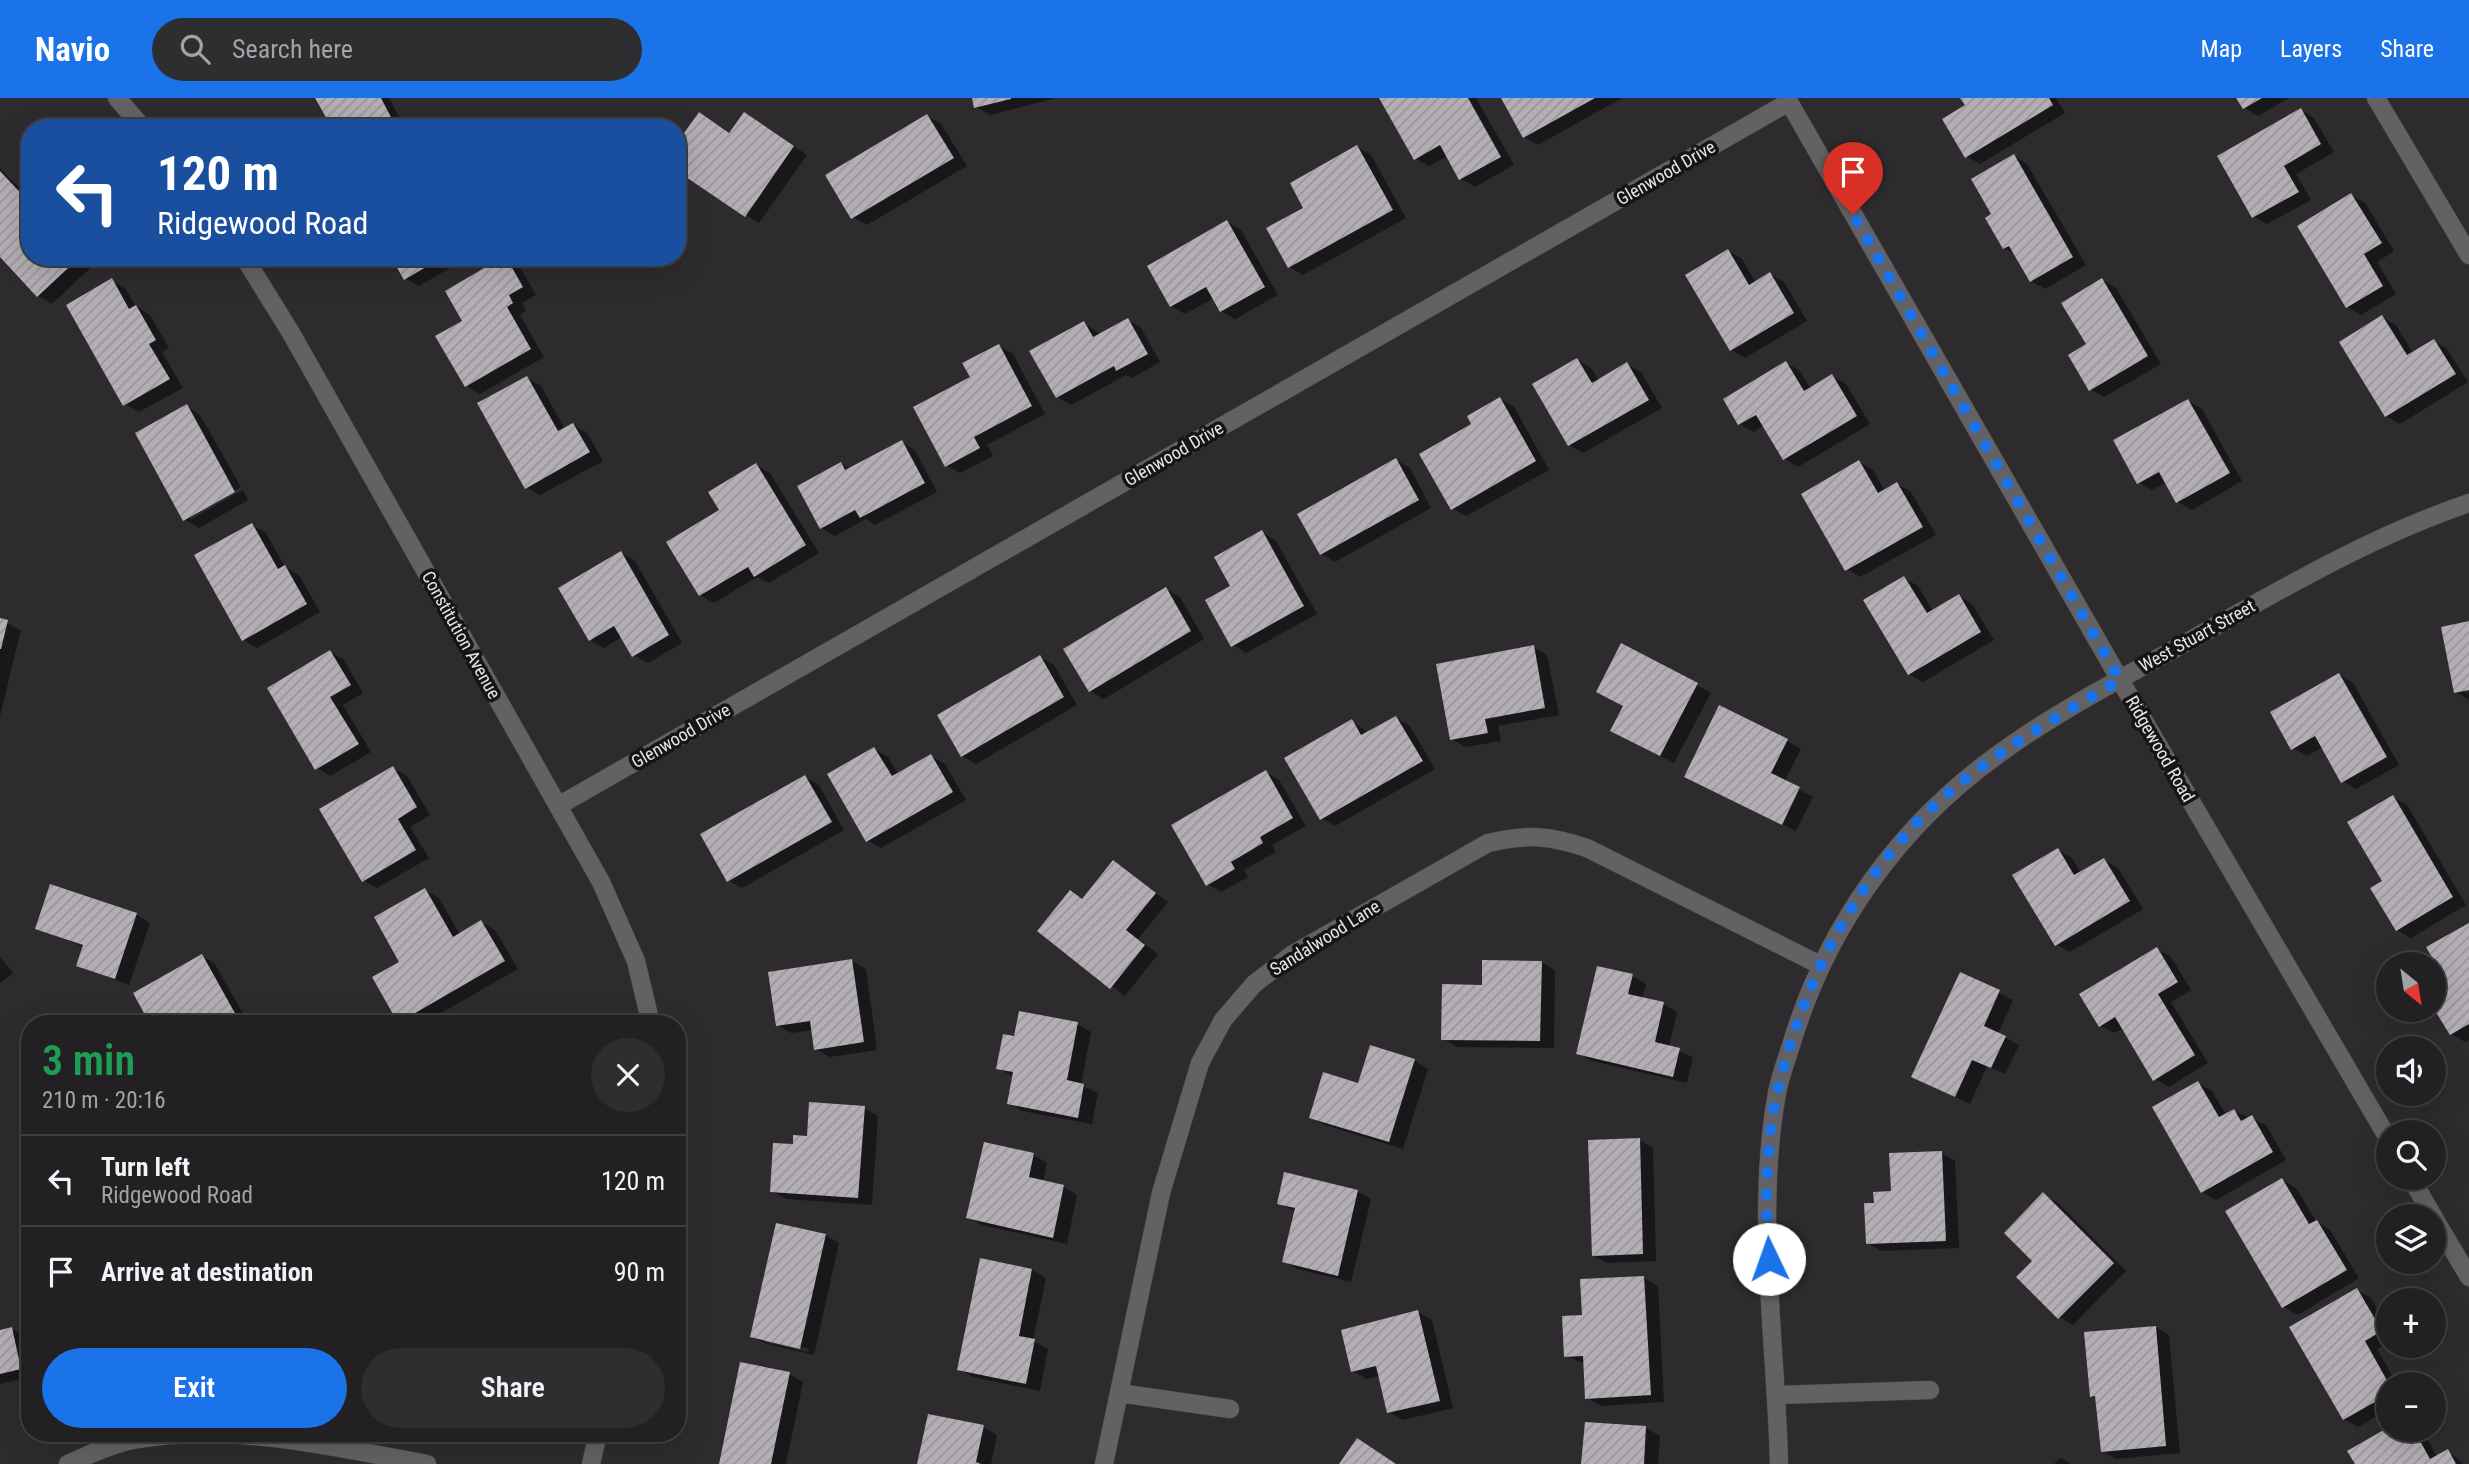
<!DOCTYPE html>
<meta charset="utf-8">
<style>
:root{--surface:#222023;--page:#2e2d30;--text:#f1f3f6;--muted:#a2a3a6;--line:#3f3e41;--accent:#1a73e8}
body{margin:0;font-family:"Roboto Condensed",sans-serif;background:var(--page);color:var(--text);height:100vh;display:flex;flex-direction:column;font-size:26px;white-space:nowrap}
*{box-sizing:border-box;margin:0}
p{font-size:23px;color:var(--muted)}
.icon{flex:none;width:38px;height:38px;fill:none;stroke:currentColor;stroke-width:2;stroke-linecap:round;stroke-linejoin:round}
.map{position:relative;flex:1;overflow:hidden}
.panel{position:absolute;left:21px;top:917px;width:665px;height:427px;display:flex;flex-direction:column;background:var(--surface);border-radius:28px;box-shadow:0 7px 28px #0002,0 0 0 2px var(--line)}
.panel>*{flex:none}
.hud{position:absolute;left:21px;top:21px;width:665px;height:147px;border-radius:28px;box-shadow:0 7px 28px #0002,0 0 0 2px var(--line);background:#1a4fa0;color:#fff;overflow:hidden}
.needle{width:46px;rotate:150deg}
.buttons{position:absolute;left:2376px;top:854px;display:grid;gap:14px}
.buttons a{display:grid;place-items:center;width:70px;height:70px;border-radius:50%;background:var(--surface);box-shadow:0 7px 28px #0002,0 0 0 2px var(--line);font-size:35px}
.pin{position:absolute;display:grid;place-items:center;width:60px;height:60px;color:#fff;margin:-72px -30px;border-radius:50% 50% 50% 0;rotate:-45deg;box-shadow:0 0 7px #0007}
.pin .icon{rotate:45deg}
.me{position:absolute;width:77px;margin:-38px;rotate:357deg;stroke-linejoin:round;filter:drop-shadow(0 0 5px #0008)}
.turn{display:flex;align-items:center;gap:24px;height:147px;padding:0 21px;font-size:32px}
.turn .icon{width:91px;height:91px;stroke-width:2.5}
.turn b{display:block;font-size:49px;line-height:60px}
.round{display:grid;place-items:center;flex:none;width:74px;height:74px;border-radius:37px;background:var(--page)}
.overview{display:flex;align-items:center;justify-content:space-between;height:119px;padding:0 21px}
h1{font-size:42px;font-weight:600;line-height:52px;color:#1e9e55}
.primary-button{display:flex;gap:14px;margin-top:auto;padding:14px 21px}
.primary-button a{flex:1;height:80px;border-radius:42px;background:var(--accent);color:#fff;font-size:28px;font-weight:600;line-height:80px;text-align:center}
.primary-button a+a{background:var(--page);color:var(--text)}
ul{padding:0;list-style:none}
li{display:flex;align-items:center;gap:21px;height:91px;padding:0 21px;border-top:2px solid var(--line)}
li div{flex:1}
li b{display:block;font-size:26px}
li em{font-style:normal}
header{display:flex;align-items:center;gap:42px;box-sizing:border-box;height:98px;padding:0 35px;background:var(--accent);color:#fff}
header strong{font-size:33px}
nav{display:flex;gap:38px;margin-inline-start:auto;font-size:24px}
.search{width:490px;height:63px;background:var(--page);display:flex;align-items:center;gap:18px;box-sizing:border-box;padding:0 24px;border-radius:38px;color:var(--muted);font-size:26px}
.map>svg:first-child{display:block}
.shadow{fill:#0007;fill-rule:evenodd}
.building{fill:url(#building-hatch)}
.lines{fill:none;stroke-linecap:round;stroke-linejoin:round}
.minor-casing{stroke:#4c494c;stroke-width:19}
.minor{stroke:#636163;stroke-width:18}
.route{stroke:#1a73e8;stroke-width:12;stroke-dasharray:0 21.6}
.labels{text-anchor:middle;stroke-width:7;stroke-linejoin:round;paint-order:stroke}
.street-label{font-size:18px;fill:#e7e5e7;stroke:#161416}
</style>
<header>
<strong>Navio</strong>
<div class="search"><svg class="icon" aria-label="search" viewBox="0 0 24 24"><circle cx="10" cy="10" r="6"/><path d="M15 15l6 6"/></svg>Search here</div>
<nav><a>Map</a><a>Layers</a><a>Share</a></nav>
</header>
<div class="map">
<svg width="2469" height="1366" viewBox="0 0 2469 1366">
<defs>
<pattern id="building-hatch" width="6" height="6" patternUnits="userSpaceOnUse" patternTransform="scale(1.75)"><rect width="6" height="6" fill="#b3aeb4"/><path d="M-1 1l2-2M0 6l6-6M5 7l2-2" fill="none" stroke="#989498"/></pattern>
</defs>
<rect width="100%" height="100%" fill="#2e2b2f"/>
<path class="shadow" d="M317 0H389L405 30H334Z
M974 0H1056L990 17 976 9Z
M1381 0H1476L1514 67 1475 89 1461 81 1448 58 1429 68 1415 60Z
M1503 0H1622L1538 47 1524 39Z
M1962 0H2056L2065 15 1980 66 1966 58 1967 8Z
M2238 0H2289L2258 18 2244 10Z
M2301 12 2314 20 2334 54 2296 76 2311 102 2267 126 2253 118Z
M928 18 941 26 967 68 867 127 853 119Z
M758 24 807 57 759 125 746 117Z
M1357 49 1371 57 1406 120 1303 177 1290 169Z
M2014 58 2027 66 2086 167 2045 191 2031 183 2016 157 2004 150 1993 117Z
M0 71 30 100V159L101 160 52 206 38 198 0 157Z
M2351 97 2365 105 2394 153 2377 164 2396 196 2361 217 2347 209Z
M1227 124 1241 132 1278 197 1235 221 1221 213 1214 200 1185 216 1171 208Z
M1728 153 1742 161 1756 185 1770 176 1784 184 1807 223 1745 260 1731 252Z
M393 159H459L461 164 419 188 405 180Z
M505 160 519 168 536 197 522 205 526 213 520 217 544 259 480 296 466 288 464 223Z
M111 182 125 190 136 208 150 217 169 250 162 254 183 290 139 314 125 306Z
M2102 182 2116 190 2161 266 2104 299 2090 291 2088 247Z
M2382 219 2396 227 2413 255 2434 243 2447 251 2468 284 2400 326 2386 318Z
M1128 222 1141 230 1160 264 1132 280 1126 277 1071 307 1057 299 1084 225 1101 237Z
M999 248 1013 256 1045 316 987 347 993 358 960 375 946 367 972 280Z
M1577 262 1591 270 1599 283 1627 266 1641 274 1662 310 1583 355 1569 347Z
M1786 265 1800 273 1811 291 1832 278 1846 286 1870 326 1798 369 1785 361 1764 327 1754 334 1740 326 1725 302Z
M527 280 541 288 565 331 573 327 587 335 603 363 540 397 526 389Z
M1500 301 1514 309 1549 372 1466 418 1452 410 1474 327Z
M2188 303 2202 311 2242 383 2192 412 2178 404 2167 384 2152 392 2138 384Z
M187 308 200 317 241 389 190 418V422L243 392 248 402 199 430 185 422 137 336Z
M901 344 915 352 937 394 875 427 866 421 835 438 821 430 841 366 851 371Z
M1396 362 1410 370 1431 410 1335 464 1322 456Z
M1859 364 1873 372 1885 393 1897 386 1911 394 1936 437 1860 479 1847 471Z
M756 367 770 375 819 455 769 485 757 479 714 505 700 497 722 413Z
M252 427 266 435 285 469 299 477 320 514 257 550 244 542Z
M1262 434 1276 443 1317 516 1246 555 1233 547V489Z
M621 455 635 463 682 545 648 565 634 557 623 538 604 550 590 542Z
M1904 480 1918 488 1933 513 1959 498 1972 506 1994 542 1923 584 1909 576Z
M1166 491 1180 499 1204 541 1104 601 1090 593Z
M0 522 21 532 0 618Z
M2469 525V591H2465V595L2469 594V602L2456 594Z
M1622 547 1711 595 1674 665 1626 640Z
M1533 549 1547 557 1559 617 1498 628 1501 643 1465 649 1452 641Z
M330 554 344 562 363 595 343 607 371 654 330 678 317 670Z
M1040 559 1054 567 1077 607 976 666 962 658Z
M2339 577 2353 585 2399 667 2356 691 2343 683 2323 649 2307 658 2293 650Z
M1396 620 1410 628 1435 671 1335 728 1321 720 1352 623 1368 635Z
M1787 643 1801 651 1784 684 1813 699 1796 733 1700 686Z
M874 651 888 659 899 677 931 658 945 666 966 702 881 750 867 742Z
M393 670 407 678 430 717 410 729 429 760 377 790 363 782Z
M1266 674 1279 682 1306 728 1272 747 1276 754 1244 772 1248 779 1221 794 1207 786Z
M805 679 819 687 844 732 742 790 728 782Z
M2393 699 2407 707 2466 807 2411 840 2397 832 2384 784Z
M2058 752 2072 760 2081 775 2104 762 2118 770 2143 811 2070 854 2056 846Z
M1113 764 1168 804 1138 841 1158 856 1125 898 1039 833 1070 794 1084 802Z
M51 789 137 817 150 825 129 887 78 867 84 849 37 830Z
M425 792 439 800 460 837 481 824 495 832 518 871 422 926H403L399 923 401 864Z
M2469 827V942L2465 944 2451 936 2449 885Z
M2157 851 2171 859 2191 892 2171 904 2208 965 2169 989 2155 981 2124 930 2114 935 2100 927Z
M202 858 215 866 249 926H152L136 896Z
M0 859 13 875 0 885Z
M852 863 866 871 877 952 830 959 816 951 813 932 791 935 777 927Z
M1541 864 1555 872 1554 950 1457 949 1443 941 1484 889Z
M1961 876 2013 902 1998 936 2019 947 2005 976 1987 968 1970 1006 1927 986Z
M1632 878 1646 886 1642 901 1663 906 1677 914 1669 949 1693 959 1687 985 1592 963 1578 955Z
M1077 926 1091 934 1081 987 1098 995 1092 1026 1022 1013 1009 1005 1014 979 998 970 1015 940Z
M1371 949 1415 963 1428 971 1403 1051 1325 1027 1311 1019 1359 987Z
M2198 985 2212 993 2226 1017 2234 1013 2266 1027 2286 1062 2216 1102 2202 1094Z
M864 1010 878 1018 872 1107 786 1101 772 1093 795 1048Z
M1639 1042 1653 1050 1656 1163 1607 1165 1593 1157Z
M1942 1055 1955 1063 1959 1150 1881 1153 1868 1145 1876 1107Z
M1033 1057 1047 1065 1043 1084 1064 1089 1077 1097 1067 1146 982 1127 968 1119Z
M2282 1082 2296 1090 2316 1123 2330 1132 2359 1180 2298 1217 2284 1209Z
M1358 1094 1371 1101 1351 1184 1297 1171 1284 1163 1296 1114 1279 1105Z
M2044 1097 2058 1105 2126 1173 2073 1227 2059 1219 2035 1163Z
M825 1137 839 1145 814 1257 766 1246 752 1238ZM764 1241 809 1251 808 1254 764 1244Z
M982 1162 1032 1172 1046 1180 1033 1243 1048 1251 1040 1293 973 1279 959 1271Z
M1644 1180 1658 1188 1664 1304 1601 1308 1587 1300 1585 1266 1566 1258 1583 1219Z
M2357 1192 2371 1200 2389 1231V1245L2377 1251 2397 1286H2389V1311L2358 1329 2344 1321Z
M1418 1214 1432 1222 1453 1310 1403 1322 1389 1314 1380 1278 1366 1281 1353 1273Z
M2155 1229 2169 1237 2180 1355 2116 1361 2102 1353 2096 1301 2091 1298Z
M12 1231 26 1239 30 1279 0 1286V1234Z
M789 1276 803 1284 786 1366H721Z
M983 1329 997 1337 991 1366H919Z
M1646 1330 1660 1338 1658 1366H1583Z
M2389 1332H2422L2437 1359 2448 1353 2464 1366H2357Z
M2060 1360 2071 1366H2054Z"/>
<path class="building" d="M315 0H381L394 25 385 30H332Z
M972 0H1011V1L974 10Z
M1379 0H1468L1501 59 1459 82 1440 47 1414 62Z
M1501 0H1595L1523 40Z
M1960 0H2049L2053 7 1965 60 1942 21 1965 7Z
M2236 0H2262L2243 11Z
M2301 10 2321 46 2284 68 2299 94 2252 120 2217 58Z
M699 14 729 35 744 14 794 48 745 119 677 73V45Z
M927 16 954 60 851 121 825 77Z
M1357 47 1393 112 1288 170 1266 130 1303 110 1290 85Z
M2014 56 2073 159 2030 184 2009 148 2003 151 1985 120 1991 116 1971 81Z
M0 73 30 105V159H80L37 199 0 159Z
M2351 95 2382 145 2364 156 2383 188 2346 210 2297 128Z
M1227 122 1265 189 1220 214 1206 189 1170 209 1147 168Z
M1728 151 1749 187 1770 174 1794 215 1730 253 1685 177Z
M391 159H443L404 182Z
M503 159H506L523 189 509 197 513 205 507 209 531 251 465 289 435 238 462 223 445 193Z
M112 180 129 211 136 207 156 242 149 246 170 281 123 308 66 207Z
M2102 180 2148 258 2089 293 2068 257 2086 246 2061 205Z
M2382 217 2407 257 2434 241 2456 276 2385 319 2339 244Z
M1128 220 1148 256 1116 273 1114 268 1056 300 1029 253 1084 223 1093 239Z
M999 246 1032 308 974 339 980 350 945 369 913 309 970 279 962 265Z
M1577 260 1592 285 1627 264 1649 302 1568 348 1532 286Z
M1786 263 1804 293 1832 276 1857 318 1783 362 1756 317 1738 327 1723 301Z
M527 278 558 333 573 325 590 354 525 391 477 305Z
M1500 299 1536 363 1451 412 1419 356 1471 326 1467 318Z
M2188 301 2230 375 2176 405 2159 374 2137 386 2113 342Z
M187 306 235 394 183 423 135 335Z
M902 342 925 385 860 420 855 412 820 431 797 388 841 364 845 372Z
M1396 360 1419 402 1320 457 1297 416Z
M1859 362 1878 395 1897 384 1923 429 1845 473 1801 396Z
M756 365 806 447 754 479 748 469 699 498 666 444 719 412 708 394Z
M252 425 278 471 285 467 307 506 242 543 194 457Z
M1262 432 1304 508 1231 549 1205 502 1230 488 1214 459Z
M621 453 669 537 632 559 614 528 589 543 558 490Z
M1904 478 1927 515 1959 496 1981 534 1908 577 1863 502Z
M1166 489 1191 533 1089 594 1063 551Z
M0 520 8 522 1 551H0Z
M2469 523V592L2454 595 2441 529Z
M1621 545 1698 585 1660 658 1610 633 1623 608 1596 594Z
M1534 547 1545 610 1485 621 1488 635 1450 642 1436 566Z
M330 552 351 587 330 599 359 646 315 672 267 590Z
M1040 557 1064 599 961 659 937 617Z
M2339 575 2387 659 2341 685 2315 638 2291 652 2270 614Z
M1719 607 1788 641 1771 675 1800 689 1782 727 1684 679Z
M1396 618 1423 663 1320 722 1284 660 1352 621 1361 637Z
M874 649 892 678 931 656 953 694 866 744 827 676Z
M393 668 417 709 398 721 416 752 362 784 319 711Z
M1266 672 1293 720 1260 739 1263 745 1231 764 1235 771 1206 788 1171 727Z
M805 677 832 724 727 784 700 736Z
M2393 697 2453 799 2396 833 2370 790 2382 783 2347 724Z
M2058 750 2074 777 2104 760 2130 803 2055 848 2012 777Z
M1113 762 1156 795 1126 832 1145 847 1110 891 1037 833 1070 792 1082 801Z
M50 786 137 815 115 881 76 868 83 847 35 831Z
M425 790 453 839 481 822 505 863 398 925 372 879 399 864 374 819Z
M2469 825V926L2450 937 2434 911V891L2446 884 2426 849Z
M2157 849 2178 884 2158 896 2195 957 2153 983 2115 919 2099 929 2079 896Z
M202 856 241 926H170L166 918 150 926 133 895Z
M852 861 864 944 814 952 810 923 776 928 768 874Z
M1482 862 1542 863 1540 943 1441 942 1442 886 1482 887Z
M1597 868 1633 876 1628 896 1664 904 1655 944 1680 950 1673 979 1576 956Z
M1960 874 2000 892 1984 928 2006 938 1991 970 1972 962 1955 999 1911 979Z
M1019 913 1078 924 1067 982 1084 986 1078 1020 1007 1006 1013 974 996 971 1003 936 1014 938Z
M1370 947 1415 961 1389 1044 1309 1020 1323 974 1358 985Z
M2198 983 2219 1019 2234 1011 2241 1023 2252 1017 2273 1054 2201 1095 2152 1009Z
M809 1004 865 1008 858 1100 770 1094 773 1045 793 1046V1037L807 1038Z
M1640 1040 1643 1156 1592 1158 1588 1042Z
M984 1044 1034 1055 1029 1079 1064 1087 1053 1140 966 1120Z
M1942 1053 1946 1143 1866 1146 1864 1105H1874L1873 1094 1891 1093 1889 1055Z
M1284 1074 1358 1092 1338 1178 1282 1164 1295 1110 1277 1106Z
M2282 1080 2309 1126 2317 1122 2347 1172 2282 1210 2225 1113Z
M2043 1094 2114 1165 2058 1221 2016 1179 2032 1163 2004 1135Z
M776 1125 826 1136 800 1251 750 1239Z
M980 1160 1032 1171 1019 1238 1035 1241 1026 1286 957 1272Z
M1644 1178 1651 1297 1585 1301 1583 1258 1564 1259 1562 1218 1582 1217 1580 1181Z
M2357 1190 2382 1233 2365 1243 2389 1286V1296L2343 1322 2289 1229Z
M1418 1212 1440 1303 1387 1315 1376 1268 1351 1274 1341 1232Z
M2156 1228 2166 1348 2101 1354 2095 1298 2090 1299 2084 1234Z
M12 1229 21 1271 0 1276V1232Z
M740 1264 790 1274 771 1366H719Z
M928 1316 984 1327 976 1364 981 1366H917Z
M1585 1324 1646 1328 1644 1366H1581Z
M2389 1329V1332H2414L2430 1361 2448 1351 2456 1366H2355L2347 1353Z
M1357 1340 1396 1366H1339Z"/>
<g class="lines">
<g class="minor-casing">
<path id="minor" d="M117 0 143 30
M2376 0 2469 157
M244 159 291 235 601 784 636 863 651 926
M558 708 1789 4 2120 582 2389 1042
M2411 1080 2433 1118
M2434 1120 2469 1179
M1119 1295 1230 1311
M1777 1297 1930 1292
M68 1366C88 1357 112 1346 133 1342 230 1324 332 1349 427 1366
M591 1366 598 1335
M1104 1366 1161 1095 1200 965 1223 922 1254 886 1293 856 1488 745C1527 736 1548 737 1587 750L1820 867
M1779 1366C1776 1243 1755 1117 1777 995 1780 978 1787 961 1792 944 1827 829 1898 729 1996 658 2058 612 2129 577 2196 539 2285 489 2372 438 2469 405"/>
</g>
<use href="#minor" class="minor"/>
</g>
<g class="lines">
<path class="route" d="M1769 1161C1765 1106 1765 1045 1778 991 1804 881 1860 771 1947 696 2000 651 2060 617 2120 582L1853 116"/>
</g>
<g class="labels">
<g class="street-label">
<text transform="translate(1666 75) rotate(-30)" y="6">Glenwood Drive</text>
<text transform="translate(1174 356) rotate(-30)" y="6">Glenwood Drive</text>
<text transform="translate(461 537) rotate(61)" y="6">Constitution Avenue</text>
<text transform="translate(2197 538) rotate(-29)" y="6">West Stuart Street</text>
<text transform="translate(681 638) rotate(-30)" y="6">Glenwood Drive</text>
<text transform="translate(2160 651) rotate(60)" y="6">Ridgewood Road</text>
<text transform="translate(1325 840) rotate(-32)" y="6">Sandalwood Lane</text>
</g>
</g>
</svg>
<div class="buttons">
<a><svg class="needle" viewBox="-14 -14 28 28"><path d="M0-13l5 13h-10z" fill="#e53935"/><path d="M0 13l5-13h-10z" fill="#a2a3a6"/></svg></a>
<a><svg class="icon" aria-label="sound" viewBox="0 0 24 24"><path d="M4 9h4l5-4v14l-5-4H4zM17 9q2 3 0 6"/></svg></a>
<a><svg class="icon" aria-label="search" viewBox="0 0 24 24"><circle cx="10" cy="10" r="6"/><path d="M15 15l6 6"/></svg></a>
<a><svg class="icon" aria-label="layers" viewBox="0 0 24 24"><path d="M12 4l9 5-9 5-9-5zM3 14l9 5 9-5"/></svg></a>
<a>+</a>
<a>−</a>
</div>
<div class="pin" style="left:1853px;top:116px;background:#d93025"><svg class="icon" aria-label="arrive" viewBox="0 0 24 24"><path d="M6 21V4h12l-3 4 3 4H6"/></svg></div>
<svg class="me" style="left:1769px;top:1161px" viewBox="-20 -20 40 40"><circle r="19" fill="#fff"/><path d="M0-13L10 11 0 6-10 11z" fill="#1a73e8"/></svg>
<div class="hud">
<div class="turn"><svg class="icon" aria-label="left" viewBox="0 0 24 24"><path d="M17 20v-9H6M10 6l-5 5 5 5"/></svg><div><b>120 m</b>Ridgewood Road</div></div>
</div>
<section class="panel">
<div class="overview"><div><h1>3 min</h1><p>210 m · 20:16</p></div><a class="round"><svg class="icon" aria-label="close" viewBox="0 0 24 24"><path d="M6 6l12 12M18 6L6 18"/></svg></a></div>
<ul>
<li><svg class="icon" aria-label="left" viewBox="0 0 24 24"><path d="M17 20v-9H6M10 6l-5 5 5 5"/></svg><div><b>Turn left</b><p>Ridgewood Road</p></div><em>120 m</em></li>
<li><svg class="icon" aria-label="arrive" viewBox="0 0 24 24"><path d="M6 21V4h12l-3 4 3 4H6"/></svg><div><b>Arrive at destination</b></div><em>90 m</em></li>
</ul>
<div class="primary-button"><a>Exit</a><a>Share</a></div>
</section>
</div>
